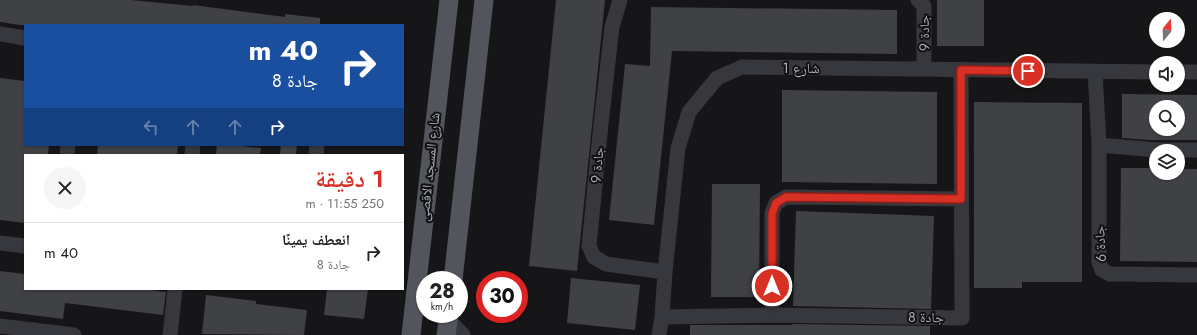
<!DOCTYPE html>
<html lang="ar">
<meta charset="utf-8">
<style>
:root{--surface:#fff;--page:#f6f6f6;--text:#222;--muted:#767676;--line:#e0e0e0;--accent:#d93025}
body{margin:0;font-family:Jost,"Noto Naskh Arabic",sans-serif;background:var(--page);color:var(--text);direction:rtl;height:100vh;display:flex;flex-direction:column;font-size:15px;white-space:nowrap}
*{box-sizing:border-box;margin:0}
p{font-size:13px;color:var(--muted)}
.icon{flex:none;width:22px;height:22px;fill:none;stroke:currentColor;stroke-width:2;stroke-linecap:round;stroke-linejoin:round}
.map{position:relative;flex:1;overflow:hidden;direction:ltr}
.side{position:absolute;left:24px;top:154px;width:380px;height:136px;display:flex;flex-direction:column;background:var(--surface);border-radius:0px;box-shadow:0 1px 3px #0004;direction:rtl}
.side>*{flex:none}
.top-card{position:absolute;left:24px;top:24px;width:380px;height:122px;border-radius:0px;box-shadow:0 1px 3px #0004;direction:rtl;background:#1a4fa0;color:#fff;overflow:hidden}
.needle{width:26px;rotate:19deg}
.buttons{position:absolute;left:1149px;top:12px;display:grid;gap:8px}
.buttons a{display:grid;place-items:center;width:36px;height:36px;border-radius:50%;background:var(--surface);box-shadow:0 1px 3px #0004;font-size:20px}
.speed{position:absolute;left:416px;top:271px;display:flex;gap:8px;font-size:20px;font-weight:700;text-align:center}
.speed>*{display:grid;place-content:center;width:52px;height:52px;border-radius:50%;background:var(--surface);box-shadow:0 1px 3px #0004;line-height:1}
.speed small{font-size:10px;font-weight:400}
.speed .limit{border:6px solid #d22;background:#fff;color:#111}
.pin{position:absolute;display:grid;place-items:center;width:34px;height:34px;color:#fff;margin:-17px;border:2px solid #fff;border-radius:50%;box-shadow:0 1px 4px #0007}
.me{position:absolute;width:44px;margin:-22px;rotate:0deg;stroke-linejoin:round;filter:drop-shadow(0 0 3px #0008)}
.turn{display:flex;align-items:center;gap:14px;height:84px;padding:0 20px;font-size:18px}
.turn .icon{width:52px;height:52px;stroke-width:2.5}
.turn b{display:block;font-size:28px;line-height:34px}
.lanes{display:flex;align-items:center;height:38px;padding:0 20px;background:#0003;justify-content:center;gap:20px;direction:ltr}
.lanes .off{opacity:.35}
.round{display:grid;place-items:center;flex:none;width:42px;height:42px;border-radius:21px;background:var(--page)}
.headline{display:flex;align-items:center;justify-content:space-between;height:68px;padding:0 20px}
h1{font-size:24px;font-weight:600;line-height:30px;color:var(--accent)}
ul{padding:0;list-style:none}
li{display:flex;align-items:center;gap:12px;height:60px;padding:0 20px;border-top:1px solid var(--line)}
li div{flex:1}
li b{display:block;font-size:15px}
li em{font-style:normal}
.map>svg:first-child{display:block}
.building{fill:#404145;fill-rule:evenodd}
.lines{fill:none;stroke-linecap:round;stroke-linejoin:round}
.minor{stroke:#37383d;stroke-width:15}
.major{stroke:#53555c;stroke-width:19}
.route-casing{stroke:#8d1f18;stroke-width:10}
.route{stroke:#d93025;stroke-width:7}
.labels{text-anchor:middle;stroke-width:4;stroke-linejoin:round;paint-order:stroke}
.street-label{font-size:14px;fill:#a8adb8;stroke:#111113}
</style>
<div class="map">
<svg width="1197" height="335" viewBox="0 0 1197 335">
<rect width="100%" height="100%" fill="#161618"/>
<path class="building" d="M0 0H131L193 6V5L285 17V14L320 18V25H20L0 22Z
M556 0H605L577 271 529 266Z
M937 0H984V46H937Z
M651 7 897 10V54L672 51 654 225 609 220 625 64 650 66Z
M0 78 25 81V145H49L48 155H25V223L0 220Z
M782 90 937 92V184L782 182Z
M1122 94 1197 95V140H1148L1122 138ZM1156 107H1178V129H1156Z
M974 102 1082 103V282H1022V288H974Z
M98 145H178L177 155H97Z
M217 145H231L261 148 260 155H216Z
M281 145H297L296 155H280Z
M1121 168H1156V173H1178V169H1197V262L1120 261Z
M712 184H760L759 297H711Z
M796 211 934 216 931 309 793 306Z
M0 271 25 274V289H144L166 292 163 315 65 303 63 319 0 311Z
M571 278 640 285 635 330 567 323Z
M327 289H368L364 319 324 315Z
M206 295 256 301V304L307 310 304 335 202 334Z
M792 324 930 326V335H690V325H792Z"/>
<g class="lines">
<path class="minor" d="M620 0 612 27 601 124 589 246 594 257 606 264 665 272
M918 0 924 6V69
M0 34 25 38
M1095 71 1099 145V262L1102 270 1110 274 1197 275
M1178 72H1197
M1099 145 1158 150H1197
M67 155 68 145
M192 155 193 145
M316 155 317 145
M0 243 25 246
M772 315V213L776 203 786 197 961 199
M662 317 772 315 962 318 961 70
M448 319 463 335
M0 326 74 335
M170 335 175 289
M659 335 662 317 665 272 678 148 689 112 717 78 742 67 1156 72"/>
<path class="major" d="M453 280 484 0
M411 335 449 0
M446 335 449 314"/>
</g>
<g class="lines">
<g class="route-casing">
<path id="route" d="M772 286V214L776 203 786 197 961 199V70L1028 71"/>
</g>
<use href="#route" class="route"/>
</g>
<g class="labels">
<g class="street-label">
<text transform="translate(924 33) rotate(-91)" y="5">جادة 9</text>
<text x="801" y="73">شارع 1</text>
<text transform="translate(597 165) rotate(-85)" y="5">جادة 9</text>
<text transform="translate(429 167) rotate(-84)" y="5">شارع المسجد الاقصى</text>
<text transform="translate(1100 244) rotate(-93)" y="5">جادة 6</text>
<text transform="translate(926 317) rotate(1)" y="5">جادة 8</text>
</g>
</g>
</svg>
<div class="buttons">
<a><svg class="needle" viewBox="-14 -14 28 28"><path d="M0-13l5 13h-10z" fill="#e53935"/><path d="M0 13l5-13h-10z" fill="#767676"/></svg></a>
<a><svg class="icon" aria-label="sound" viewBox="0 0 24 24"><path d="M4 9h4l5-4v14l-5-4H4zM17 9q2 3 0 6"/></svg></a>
<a><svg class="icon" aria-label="search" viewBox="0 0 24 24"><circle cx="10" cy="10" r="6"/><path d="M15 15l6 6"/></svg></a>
<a><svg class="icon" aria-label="layers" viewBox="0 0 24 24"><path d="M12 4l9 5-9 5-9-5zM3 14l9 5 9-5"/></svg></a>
</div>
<div class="speed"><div>28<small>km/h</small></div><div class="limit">30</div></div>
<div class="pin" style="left:1028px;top:71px;background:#d93025"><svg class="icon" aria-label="arrive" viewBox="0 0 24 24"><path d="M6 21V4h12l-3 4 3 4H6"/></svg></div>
<svg class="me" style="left:772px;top:286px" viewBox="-20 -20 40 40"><circle r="17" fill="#d93025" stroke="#fff" stroke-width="3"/><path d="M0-11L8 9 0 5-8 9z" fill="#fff"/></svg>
<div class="top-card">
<div class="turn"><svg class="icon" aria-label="right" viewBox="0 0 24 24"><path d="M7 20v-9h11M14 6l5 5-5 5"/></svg><div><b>40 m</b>جادة 8</div></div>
<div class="lanes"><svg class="icon off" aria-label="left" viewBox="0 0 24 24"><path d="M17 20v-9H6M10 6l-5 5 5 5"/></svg><svg class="icon off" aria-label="ahead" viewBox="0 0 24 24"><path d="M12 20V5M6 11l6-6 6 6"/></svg><svg class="icon off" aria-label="ahead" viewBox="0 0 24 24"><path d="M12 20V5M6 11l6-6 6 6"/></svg><svg class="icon" aria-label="right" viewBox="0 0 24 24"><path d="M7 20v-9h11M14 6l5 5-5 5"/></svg></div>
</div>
<section class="side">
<div class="headline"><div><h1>1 دقيقة</h1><p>250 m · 11:55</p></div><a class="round"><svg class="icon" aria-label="close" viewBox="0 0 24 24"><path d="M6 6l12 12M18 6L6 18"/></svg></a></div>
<ul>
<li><svg class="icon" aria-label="right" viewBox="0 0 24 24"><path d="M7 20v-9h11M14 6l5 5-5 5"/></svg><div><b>انعطف يمينًا</b><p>جادة 8</p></div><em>40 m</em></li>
</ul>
</section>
</div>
